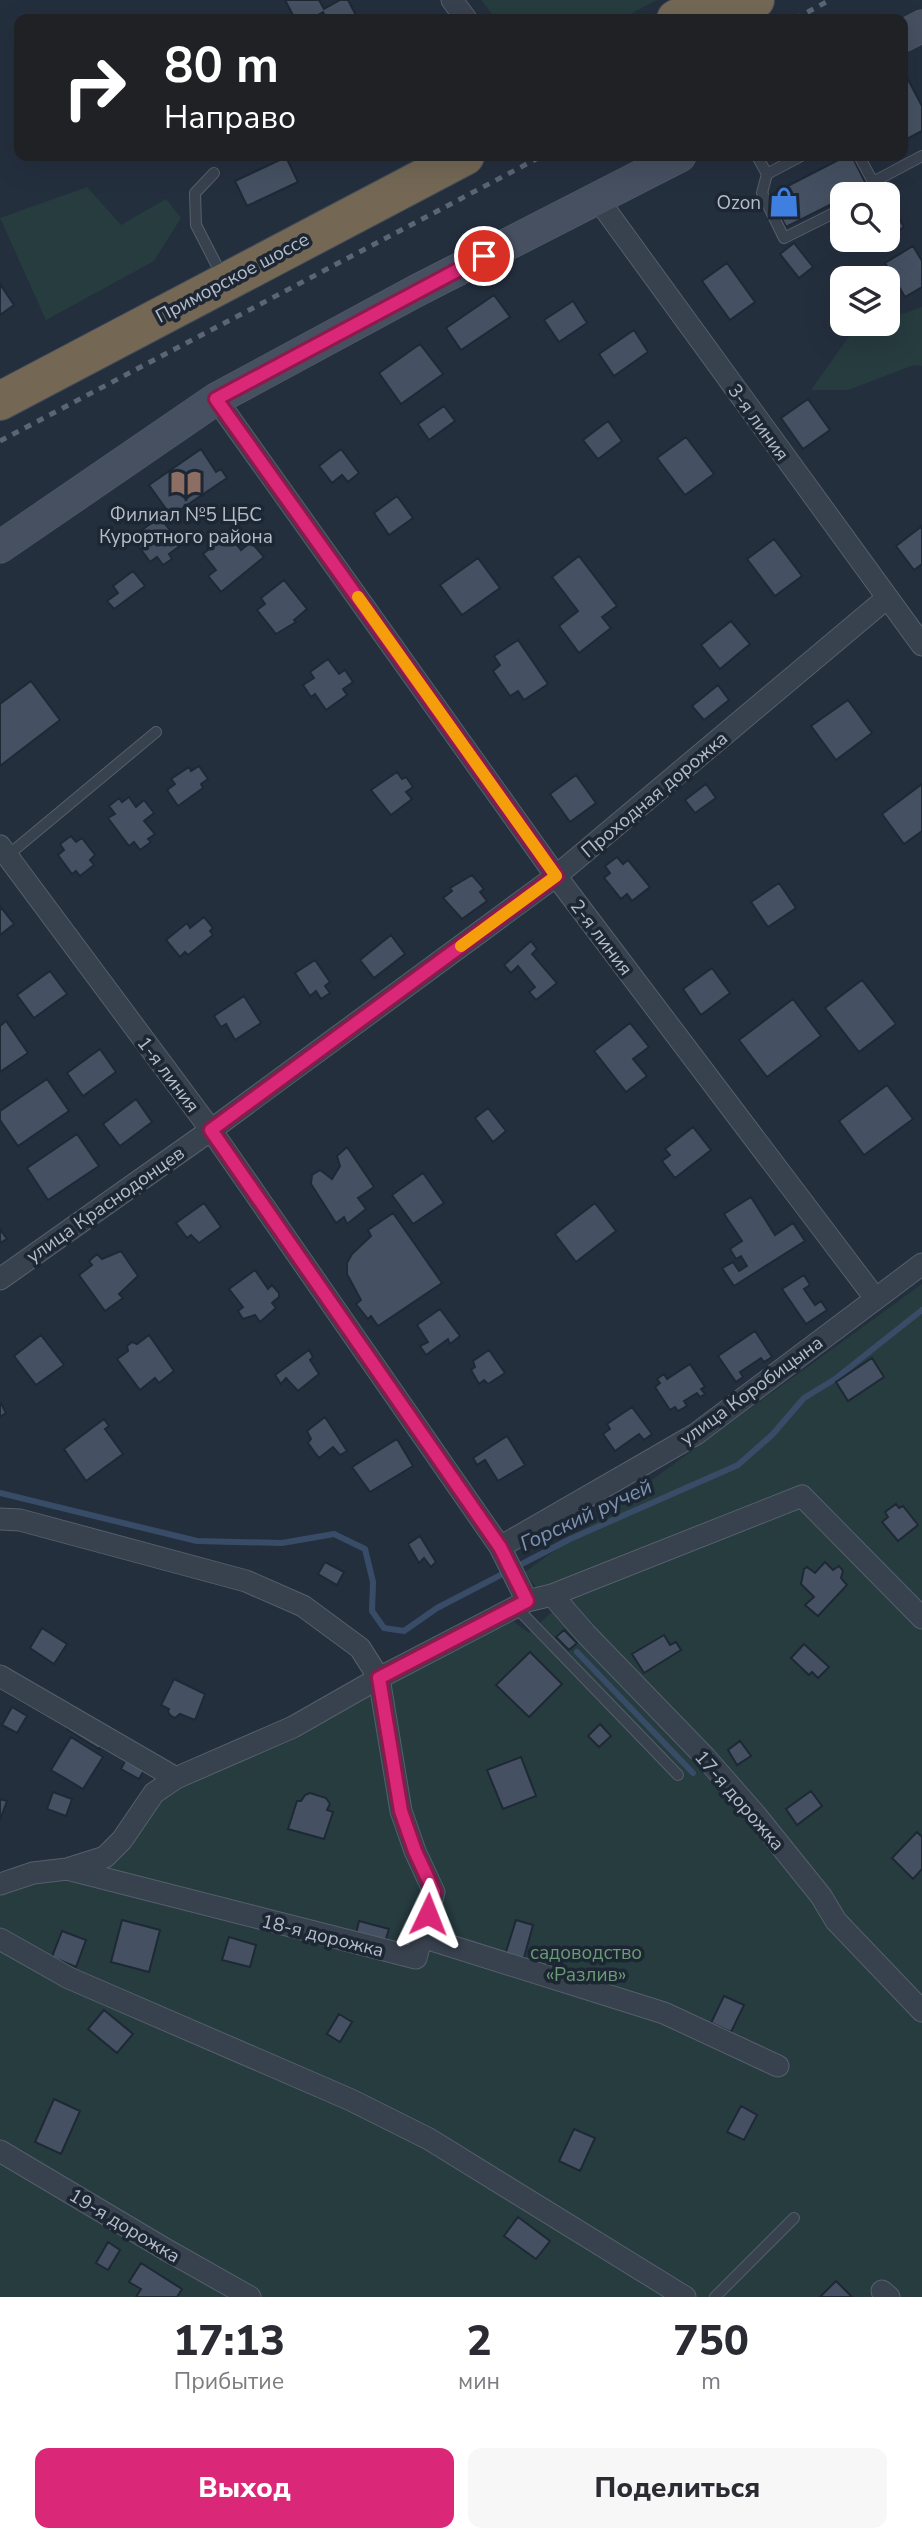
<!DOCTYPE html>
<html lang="ru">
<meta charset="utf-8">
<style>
:root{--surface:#fff;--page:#f7f7f7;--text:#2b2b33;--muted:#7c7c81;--accent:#db2777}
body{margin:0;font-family:"Nunito Sans",sans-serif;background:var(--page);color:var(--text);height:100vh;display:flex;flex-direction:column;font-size:26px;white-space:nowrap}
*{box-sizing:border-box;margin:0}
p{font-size:23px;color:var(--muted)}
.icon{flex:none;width:38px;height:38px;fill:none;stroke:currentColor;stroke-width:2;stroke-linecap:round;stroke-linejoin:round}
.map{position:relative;height:2297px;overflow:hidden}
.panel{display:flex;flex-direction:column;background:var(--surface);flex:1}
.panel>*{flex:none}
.banner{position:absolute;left:14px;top:14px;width:894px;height:147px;border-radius:14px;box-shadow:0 7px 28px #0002;background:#202124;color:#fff;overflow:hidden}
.buttons{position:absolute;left:830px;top:182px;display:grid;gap:14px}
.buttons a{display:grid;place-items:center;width:70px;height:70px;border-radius:14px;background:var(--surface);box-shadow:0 7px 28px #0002;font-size:35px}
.pin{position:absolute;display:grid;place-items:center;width:60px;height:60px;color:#fff;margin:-30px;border:4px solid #fff;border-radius:50%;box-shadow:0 2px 7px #0007}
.me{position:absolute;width:77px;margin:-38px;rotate:2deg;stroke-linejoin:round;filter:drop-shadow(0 0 5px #0008)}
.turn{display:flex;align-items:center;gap:24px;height:147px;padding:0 35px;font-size:32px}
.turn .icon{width:91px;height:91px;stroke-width:2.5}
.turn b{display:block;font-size:49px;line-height:60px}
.eta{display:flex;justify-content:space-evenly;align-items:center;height:119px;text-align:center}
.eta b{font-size:42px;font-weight:800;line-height:49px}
.button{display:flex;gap:14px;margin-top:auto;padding:14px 35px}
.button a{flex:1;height:80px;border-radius:14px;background:var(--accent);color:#fff;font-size:28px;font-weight:800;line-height:80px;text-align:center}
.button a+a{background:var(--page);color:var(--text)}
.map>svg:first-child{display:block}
.green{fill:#263c3f}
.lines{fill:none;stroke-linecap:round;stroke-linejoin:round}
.stream{stroke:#394c67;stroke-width:6}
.building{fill:#455162;stroke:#1f2835;stroke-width:2}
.lane-casing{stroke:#565f6c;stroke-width:12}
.street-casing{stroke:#565f6c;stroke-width:23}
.secondary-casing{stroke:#565f6c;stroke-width:33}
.highway-casing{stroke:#434c59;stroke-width:40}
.lane{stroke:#38414e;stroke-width:10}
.street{stroke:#38414e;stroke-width:21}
.secondary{stroke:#465061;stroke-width:32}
.highway{stroke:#746855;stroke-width:38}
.rail{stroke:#5a6575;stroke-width:5;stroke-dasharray:7 7;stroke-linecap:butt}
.route-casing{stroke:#8e194d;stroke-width:18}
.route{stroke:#db2777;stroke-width:12}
.slow{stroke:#f59e0b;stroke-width:12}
.labels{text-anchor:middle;stroke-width:7;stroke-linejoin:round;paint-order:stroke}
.poi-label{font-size:19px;fill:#b4bcc9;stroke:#1d2633;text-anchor:end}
.street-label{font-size:19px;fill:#b4bcc9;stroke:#1d2633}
.park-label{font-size:19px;fill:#6b9a76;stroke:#1d2633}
.water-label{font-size:21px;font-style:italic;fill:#7c92b1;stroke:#1d2633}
</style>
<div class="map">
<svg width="922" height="2297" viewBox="0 0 922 2297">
<rect width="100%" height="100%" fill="#242f3e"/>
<path class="green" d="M481 0H657L621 19H496Z
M87 187 121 225 166 199 181 218 154 261 46 320 0 218Z
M922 307V366L914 365 848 390H811L852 332 875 324H887V319Z
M922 1284V2297H0V1881L115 1858 164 1795 510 1619 529 1633 553 1611 525 1572Z"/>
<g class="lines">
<path class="stream" d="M0 1493 197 1541 282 1543 334 1534 365 1549 373 1582 372 1611 384 1628 404 1631 437 1608 570 1539 738 1465 772 1435 804 1398 835 1379 922 1310
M577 1652 693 1773"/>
</g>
<path class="building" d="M285 0H319L324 9 340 0H348L358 19H327L323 12 311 19H295Z
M903 70 922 106V131L903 141Z
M846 156H852L867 186 850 194H842V199L786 227 770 195Z
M286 157 298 182 247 206 235 181Z
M887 198 904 227 887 237Z
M794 243 813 267 799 278 780 254Z
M913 246 922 261V287L905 297 885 263Z
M727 263 755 302 730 320 702 281Z
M0 284 14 305 0 315Z
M494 295 510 317 461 350 446 328Z
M573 301 587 323 559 342 544 320Z
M634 330 648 352 614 376 599 354Z
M420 344 443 374 401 404 379 373Z
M808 399 830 430 803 449 781 418Z
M444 406 455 421 429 440 418 424Z
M608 421 622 441 598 459 583 440Z
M686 437 714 474 685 495 657 458Z
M201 449 216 472 221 469 227 478 171 516 149 485Z
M341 449 359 473 348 482 342 475 332 483 319 466Z
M397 496 413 518 389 535 374 513Z
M160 517 181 545 169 554 172 559 163 565 157 557 150 562 132 537Z
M922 526V564L914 570 896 546Z
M226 531 241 550 251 542 264 557 221 592 208 576 216 570 203 554 215 544 213 541Z
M774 539 802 576 775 596 747 559Z
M579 556 617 606 602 617 611 628 579 653 559 626 578 611 552 577Z
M478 558 500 588 462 615 440 585Z
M133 571 145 586 114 609 107 601 118 593 113 586Z
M284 580 307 609 294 620 296 622 276 634 257 610 265 604 261 598Z
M731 621 750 644 720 669 701 645Z
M518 640 548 684 524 700 518 691 510 696 493 671 500 665 494 656Z
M328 659 339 674 345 670 353 682 343 689 347 695 326 710 315 694 311 697 303 685 314 678 310 672Z
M31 681 60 720 0 766V704Z
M718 685 729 700 704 720 692 706Z
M848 700 872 733 836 760 811 726Z
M199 766 208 779 201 784 203 788 178 806 167 790 175 784 171 779 189 767 191 771Z
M397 772 402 779 406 777 413 787 406 792 412 799 391 815 371 790Z
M576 775 596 803 570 822 550 794Z
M706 784 716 798 695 813 685 800Z
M922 784V831L904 844 882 814Z
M129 797 136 807 144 800 154 813 144 821 155 834 148 839 151 842 140 850 134 842 129 846 108 818 115 814 109 806 119 798 122 802Z
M71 836 76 842 82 838 95 855 90 860 94 865 80 876 76 871 72 874 58 855 64 850 60 844Z
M617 857 623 864 628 860 650 887 632 901 627 894 621 899 604 878 610 873 605 866Z
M472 875 484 889 480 892 487 901 462 919 443 898 452 891 450 888Z
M779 883 796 908 768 927 751 902Z
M0 906 14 924 0 935Z
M204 917 213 928 210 931 213 935 188 955 185 952 180 957 166 940 187 923 190 928Z
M391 935 405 954 374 978 360 960Z
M531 941 537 949 532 954 557 983 536 1000 529 992 535 987 518 966 511 973 504 965Z
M315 960 330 982 325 986 330 993 321 999 316 991 310 996 295 973Z
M712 968 730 993 701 1015 683 989Z
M50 971 67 994 34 1018 17 995Z
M862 980 896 1024 859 1052 825 1008Z
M244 996 261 1023 235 1040 226 1024 221 1027 214 1016Z
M793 999 821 1036 767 1077 739 1040Z
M6 1021 28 1053 0 1072V1026Z
M630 1023 649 1047 633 1059 647 1076 626 1092 594 1051Z
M100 1049 116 1072 83 1096 67 1073Z
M47 1079 69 1111 18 1146 0 1120V1111Z
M887 1085 913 1119 864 1155 839 1121Z
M136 1099 152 1122 120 1146 103 1124Z
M488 1108 506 1131 493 1142 475 1118Z
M693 1127 711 1150 675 1178 662 1161 670 1155 665 1149Z
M77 1134 99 1166 48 1200 27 1168Z
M347 1147 374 1187 358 1198 366 1209 347 1224 344 1217 336 1223 311 1184 312 1175 320 1170 332 1179 340 1166 337 1156Z
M423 1173 444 1203 413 1224 392 1195Z
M751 1197 775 1235 793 1223 805 1241 734 1286 722 1268 733 1262 739 1271 747 1266 741 1256 736 1259 730 1249 742 1241 724 1214Z
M204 1203 221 1227 199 1243 191 1235 187 1238 176 1223Z
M595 1203 616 1231 576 1262 555 1234Z
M393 1213 442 1283 378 1326 371 1316 368 1319 356 1304 361 1300 347 1274V1263L352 1254 371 1236 368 1230Z
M0 1229 7 1239 0 1243Z
M121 1251 138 1276 119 1294 123 1298 105 1311 79 1275 92 1265 89 1261 97 1254 102 1259Z
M255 1270 268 1289 272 1285 279 1293V1297L272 1303 276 1308 260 1322 255 1315 243 1319 238 1311 243 1307 229 1289Z
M804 1275 810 1285 804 1289 815 1305 821 1301 827 1310 806 1324 782 1289Z
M440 1309 460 1336 450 1344 448 1339 426 1355 420 1346 428 1342 417 1325Z
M755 1331 772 1357 764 1362 761 1358 740 1372 743 1377 736 1382 718 1356Z
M41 1335 64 1365 36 1385 14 1356Z
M149 1335 174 1371 159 1383 155 1378 140 1390 117 1359 128 1351 127 1346 132 1342 137 1344Z
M309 1350 313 1357 310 1360 319 1374 298 1391 286 1378 281 1384 275 1375Z
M489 1350 505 1373 488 1384 484 1380 479 1384 471 1370 475 1367 473 1361Z
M872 1358 884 1377 848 1401 836 1382Z
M690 1364 705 1387 701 1389 705 1394 700 1397 697 1393 684 1401 687 1406 678 1411 675 1407 670 1410 655 1387 660 1383 657 1379 664 1374 667 1379Z
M0 1402 6 1413 0 1417Z
M632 1407 652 1434 644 1440 639 1434 615 1451 603 1434 610 1429 607 1424Z
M325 1417 347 1451 340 1455 333 1447 319 1458 308 1443 311 1439 307 1431Z
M104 1419 109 1426 105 1429 123 1454 86 1481 64 1449Z
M507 1436 525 1465 498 1481 485 1460 477 1465 473 1458Z
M397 1439 413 1466 370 1492 352 1467Z
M896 1504 899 1508 903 1506 918 1525 898 1541 882 1522 888 1517 885 1512Z
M420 1536 436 1562 431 1567 424 1558 419 1563 408 1544Z
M325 1562 344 1572 337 1585 318 1574Z
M825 1562 833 1570 839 1566 843 1571 841 1578 847 1585 818 1616 805 1605 814 1597 801 1584 804 1569 807 1567 815 1573Z
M42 1628 67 1644 54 1664 30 1648Z
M564 1630 577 1643 569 1650 556 1637Z
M664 1635 670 1645 676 1642 681 1650 644 1673 632 1654Z
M804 1644 829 1667 818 1678 812 1672 809 1675 791 1658Z
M530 1652 562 1684 529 1717 496 1685Z
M174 1679 205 1694 195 1720 180 1714 175 1718 171 1716 168 1712 169 1709 161 1705Z
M12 1707 27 1716 17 1733 2 1725Z
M73 1722 104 1740 99 1749 68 1730Z
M600 1724 611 1736 599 1747 588 1736Z
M71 1737 103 1757 83 1789 51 1770Z
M740 1741 751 1756 737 1765 728 1750Z
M127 1757 146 1767 139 1779 121 1769Z
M521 1757 536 1796 503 1809 487 1770Z
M811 1791 822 1806 797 1825 786 1809Z
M53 1792 72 1799 66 1816 47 1809Z
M310 1793 326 1798 330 1804 327 1810 333 1812 324 1839 288 1829 297 1801H301L305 1795Z
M0 1799 7 1801 0 1820Z
M917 1832 922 1837V1869L913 1879 892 1858Z
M122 1920 160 1930 149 1972 111 1962Z
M516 1920 533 1925 523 1961 505 1955Z
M359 1921 389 1929 384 1945 355 1938Z
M62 1931 86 1940 76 1967 52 1957Z
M229 1937 256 1945 250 1967 222 1960Z
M724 1996 744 2005 731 2032 711 2023Z
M104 2010 133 2034 117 2053 88 2029Z
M339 2014 352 2022 340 2042 327 2034Z
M54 2099 80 2111 61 2154 35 2142Z
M741 2106 757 2115 744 2140 727 2132Z
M574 2129 595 2138 580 2171 559 2161Z
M518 2217 550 2241 536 2259 504 2236Z
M108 2242 120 2250 108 2270 96 2263Z
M141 2263 182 2289 177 2297H136L141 2289 129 2282Z
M836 2281 852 2297H820Z"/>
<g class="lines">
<g class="lane-casing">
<path id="lane" d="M757 156 767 174 762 193 784 238 842 209
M859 156 873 182 922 156
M214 173 195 193 196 225 216 264
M767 174 801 156
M7 856 156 732
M516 1607 678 1775
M715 2297 794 2218"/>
</g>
<g class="street-casing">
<path id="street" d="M452 0 466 19
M597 198 922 645
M216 399 556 876 875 1298
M0 846 211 1130 500 1547 527 1601 552 1595 802 1496 922 1618
M0 1279 211 1130 556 876 887 598
M0 1519 20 1520 246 1581 303 1606 360 1648 379 1678 401 1811 415 1851 434 1892 416 1958 67 1869
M500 1547 696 1434 922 1264
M552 1595 586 1634 705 1757 755 1814 821 1896 836 1921 922 2011
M0 1676 176 1778
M0 1884 33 1873 67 1869 105 1857 122 1840 154 1793 176 1778 293 1727 379 1678 527 1601
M422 1937 664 2013 778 2066
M0 1939 69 1978 351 2100 429 2139 685 2297
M0 2151 165 2249 250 2297
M882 2291 889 2297"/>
</g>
<g class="secondary-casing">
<path id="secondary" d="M903 36 922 26
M0 547 216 399 416 291 680 156"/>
</g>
<g class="highway-casing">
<path id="highway" d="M676 19 713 0
M720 19 755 0
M0 401 465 156"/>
</g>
<use href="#lane" class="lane"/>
<use href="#street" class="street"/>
<use href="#secondary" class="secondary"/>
<use href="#highway" class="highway"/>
<path class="rail" d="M795 19 830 0
M0 441 542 156"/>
</g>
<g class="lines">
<g class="route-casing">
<path id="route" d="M428 1914 434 1892 415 1851 401 1811 379 1678 527 1601 500 1547 211 1130 556 876 216 399 484 256"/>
</g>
<use href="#route" class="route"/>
<path class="slow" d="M358 597 556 876 461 946"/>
</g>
<defs>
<g id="shop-bare" transform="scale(2.415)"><path d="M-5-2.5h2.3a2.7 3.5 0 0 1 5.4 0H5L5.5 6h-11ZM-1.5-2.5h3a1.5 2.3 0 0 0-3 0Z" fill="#3f7fe0" stroke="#1d2633" stroke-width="2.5" paint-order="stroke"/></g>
<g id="library-bare" transform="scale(2.415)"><path d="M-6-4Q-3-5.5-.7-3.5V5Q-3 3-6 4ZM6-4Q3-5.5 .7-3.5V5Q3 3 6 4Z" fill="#8d6e63" stroke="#1d2633" stroke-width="2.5" paint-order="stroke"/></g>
</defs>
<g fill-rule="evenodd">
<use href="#shop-bare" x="784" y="202"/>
<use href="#library-bare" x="186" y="483"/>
</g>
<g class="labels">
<g class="poi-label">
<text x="761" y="209">Ozon</text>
<text x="186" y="521" text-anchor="middle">Филиал №5 ЦБС<tspan x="186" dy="22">Курортного района</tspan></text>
</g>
<g class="street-label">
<text transform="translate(232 277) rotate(-28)" y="7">Приморское шоссе</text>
<text transform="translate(759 422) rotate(54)" y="7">3-я линия</text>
<text transform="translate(654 794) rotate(-40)" y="7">Проходная дорожка</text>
<text transform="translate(602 937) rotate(53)" y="7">2-я линия</text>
<text transform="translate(169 1074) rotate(53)" y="7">1-я линия</text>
<text transform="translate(105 1204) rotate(-35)" y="7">улица Краснодонцев</text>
<text transform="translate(751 1390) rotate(-36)" y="7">улица Коробицына</text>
<text transform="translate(740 1800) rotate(49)" y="7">17-я дорожка</text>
<text transform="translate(323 1935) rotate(14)" y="7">18-я дорожка</text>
<text transform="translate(125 2225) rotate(31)" y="7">19-я дорожка</text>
</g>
<g class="park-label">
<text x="586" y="1959">садоводство<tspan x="586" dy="22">«Разлив»</tspan></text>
</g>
<g class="water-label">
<text transform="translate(586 1515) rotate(-25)" y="7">Горский ручей</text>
</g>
</g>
</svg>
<div class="buttons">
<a><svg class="icon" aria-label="search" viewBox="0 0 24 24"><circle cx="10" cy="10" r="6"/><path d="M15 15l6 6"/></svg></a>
<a><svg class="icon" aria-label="layers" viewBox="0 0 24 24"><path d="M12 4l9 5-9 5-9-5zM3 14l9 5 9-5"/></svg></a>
</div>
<div class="pin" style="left:484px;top:256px;background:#d93025"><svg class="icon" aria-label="arrive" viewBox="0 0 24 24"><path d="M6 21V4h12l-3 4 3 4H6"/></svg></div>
<svg class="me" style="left:428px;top:1914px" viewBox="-20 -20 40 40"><path d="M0-17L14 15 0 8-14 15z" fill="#db2777" stroke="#fff" stroke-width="4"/></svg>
<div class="banner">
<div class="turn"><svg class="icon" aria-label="right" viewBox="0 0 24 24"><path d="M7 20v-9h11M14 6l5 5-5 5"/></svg><div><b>80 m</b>Направо</div></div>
</div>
</div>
<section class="panel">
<div class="eta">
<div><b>17:13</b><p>Прибытие</p></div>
<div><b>2</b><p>мин</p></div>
<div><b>750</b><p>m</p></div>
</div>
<div class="button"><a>Выход</a><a>Поделиться</a></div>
</section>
